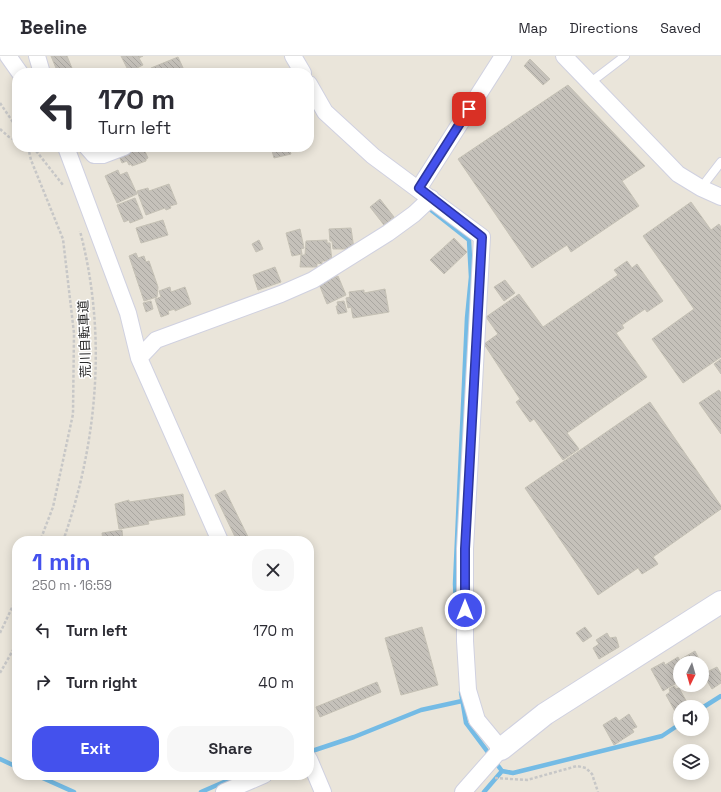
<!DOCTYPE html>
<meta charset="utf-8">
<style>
:root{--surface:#fff;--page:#f7f7f7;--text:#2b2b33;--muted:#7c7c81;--line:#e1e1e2;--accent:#4451ed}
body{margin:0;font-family:"Space Grotesk","Noto Sans JP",sans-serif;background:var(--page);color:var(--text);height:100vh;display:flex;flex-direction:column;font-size:15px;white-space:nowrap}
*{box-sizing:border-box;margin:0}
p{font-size:13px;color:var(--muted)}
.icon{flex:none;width:22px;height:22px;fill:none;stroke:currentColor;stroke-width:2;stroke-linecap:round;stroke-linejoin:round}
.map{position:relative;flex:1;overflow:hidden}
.side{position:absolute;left:12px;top:480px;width:302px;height:244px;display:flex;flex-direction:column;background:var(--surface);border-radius:16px;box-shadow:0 2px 10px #0003}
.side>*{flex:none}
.top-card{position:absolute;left:12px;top:12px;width:302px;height:84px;border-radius:16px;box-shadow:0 2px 10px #0003;background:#fff;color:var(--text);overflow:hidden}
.needle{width:26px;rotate:185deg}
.tools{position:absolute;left:673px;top:600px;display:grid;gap:8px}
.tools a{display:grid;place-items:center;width:36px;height:36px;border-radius:50%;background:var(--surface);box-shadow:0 2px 10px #0003;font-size:20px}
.pin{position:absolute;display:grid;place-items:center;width:34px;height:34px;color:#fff;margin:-17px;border-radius:8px;box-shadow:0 2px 6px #0006}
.me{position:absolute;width:44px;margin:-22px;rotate:0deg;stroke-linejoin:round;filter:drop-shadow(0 0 3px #0008)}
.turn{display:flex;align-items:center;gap:14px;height:84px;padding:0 20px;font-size:18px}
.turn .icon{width:52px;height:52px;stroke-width:2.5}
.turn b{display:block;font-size:28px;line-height:34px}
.round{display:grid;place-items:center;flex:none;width:42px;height:42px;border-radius:16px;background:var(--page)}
.head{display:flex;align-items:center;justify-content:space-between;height:68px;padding:0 20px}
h1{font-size:24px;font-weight:700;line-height:30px;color:var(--accent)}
.action{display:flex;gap:8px;margin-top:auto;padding:8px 20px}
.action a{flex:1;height:46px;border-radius:16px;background:var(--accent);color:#fff;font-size:16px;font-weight:700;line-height:46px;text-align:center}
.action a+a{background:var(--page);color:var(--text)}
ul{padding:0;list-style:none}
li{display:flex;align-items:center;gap:12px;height:52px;padding:0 20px}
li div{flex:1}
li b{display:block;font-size:15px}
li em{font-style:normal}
header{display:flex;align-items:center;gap:24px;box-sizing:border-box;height:56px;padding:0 20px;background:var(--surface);border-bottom:1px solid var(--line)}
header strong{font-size:19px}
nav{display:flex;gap:22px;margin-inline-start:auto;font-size:14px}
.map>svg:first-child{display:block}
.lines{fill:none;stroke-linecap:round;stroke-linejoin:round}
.stream{stroke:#74bbe5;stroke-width:4.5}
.building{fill:url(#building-back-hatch);stroke:#c5c1b5}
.lane-casing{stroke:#d0d1e0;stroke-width:10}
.street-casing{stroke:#d0d1e0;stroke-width:18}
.secondary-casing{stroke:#d0d1e0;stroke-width:24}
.path{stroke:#c7c7c7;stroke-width:2.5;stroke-dasharray:3 2;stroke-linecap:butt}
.lane{stroke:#fff;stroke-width:8}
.street{stroke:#fff;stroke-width:16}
.secondary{stroke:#fff;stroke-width:22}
.route-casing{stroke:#2c359a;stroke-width:10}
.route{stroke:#4451ed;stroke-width:7}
.labels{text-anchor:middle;stroke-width:3;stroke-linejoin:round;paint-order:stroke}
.street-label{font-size:13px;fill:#282828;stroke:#fff}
</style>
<header>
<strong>Beeline</strong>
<nav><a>Map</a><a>Directions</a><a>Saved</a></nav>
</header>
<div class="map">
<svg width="721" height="736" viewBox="0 0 721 736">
<defs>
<pattern id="building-back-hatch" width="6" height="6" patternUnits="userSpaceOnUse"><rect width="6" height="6" fill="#c5c1ba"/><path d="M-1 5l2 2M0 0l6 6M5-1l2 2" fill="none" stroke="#a9a6a0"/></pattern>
</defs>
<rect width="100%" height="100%" fill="#eae5da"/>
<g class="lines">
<path class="stream" d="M426 150 469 184 471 221 467 262 455 528 457 568
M461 636 466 667 502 715 513 717 662 680 680 668
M702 652 721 640
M309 696 354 681 421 654 462 645
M0 703 17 711
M36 719 74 736
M201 736 240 719
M484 736 502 715"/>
</g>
<path class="building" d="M51 0H67L74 17H58Z
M121 0H143L139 2 143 9 129 16Z
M178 1 184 14 177 17H153L151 12Z
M530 3 550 23 543 29 524 10Z
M568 29 645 110 622 125 639 150 571 196 567 189 532 212 458 103Z
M139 91H143L148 102 146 103V105L132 110 131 108 129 109 127 105 122 107 118 98Z
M271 91H296V94L290 95 291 98 274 102Z
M118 114 120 119 127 116 137 138 117 147 105 120Z
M169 128 177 148 170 150 171 152 166 154 165 152 146 159 137 135 148 132 149 135Z
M135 142 143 162 130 167 129 164 124 166 117 149Z
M380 143 394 161 384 169 370 151Z
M691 146 711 174 719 168 721 171V301L683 327 652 283 694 253 643 180Z
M163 164 168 179 141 187 136 172Z
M351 172 354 193H333L332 185H330L329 173Z
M300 173 304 192 301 193 302 198 292 200 286 177Z
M454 182 467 196 444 218 430 204Z
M259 184 263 193 256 196 252 188Z
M327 184V187H330L332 205H322V208L317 207V211H300L301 199H305L306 185Z
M136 197 138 202 144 200 146 206 149 205 158 231 157 241 144 245 129 200Z
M627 205 632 212 637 208 663 245 647 256 645 253 622 269 624 272 616 277 647 321 567 377 579 393 563 404 534 363 530 366 516 346 520 343 484 288 498 278 486 261 519 238 543 271 618 219 614 214Z
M275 211 281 226 258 234 253 219Z
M338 220 346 239 327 248 319 228Z
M505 224 515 237 504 245 494 231Z
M170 231 171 236 185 231 191 248 175 255V253L168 255 169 258 161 261 155 243 161 241 159 235Z
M385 233 389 256 353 262 351 251 348 252 346 242 350 241 349 236 364 234V237Z
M151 245 153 253 146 256 143 247Z
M344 245 347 256 338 258 336 250H338L337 246Z
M721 303V318L714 308Z
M719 334 721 337V378L699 347Z
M650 346 721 450V453L653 501 658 508 642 518 638 512 598 539 525 432Z
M225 434 250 485H237L215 439Z
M183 438 185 459 148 465 149 468 119 473 115 448 129 444V446Z
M122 474 123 485H103L102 477Z
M422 571 438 629 401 639 385 582Z
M585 571 592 580 583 586 576 577Z
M607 577 610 582 616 581 619 591 599 603 593 592 599 588 596 584Z
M695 595 701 607H683L681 603Z
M678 601 681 607 680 625 663 635 651 613 664 606 665 609Z
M717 611 721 618V627L712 633 703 618Z
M377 626 381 636 320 661 316 651Z
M674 630 676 633 679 632 689 650 680 651V654L676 657 666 639 670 636 669 633Z
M629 658 637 671 632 673 634 676 614 689 603 669 616 661 619 665Z"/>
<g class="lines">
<g class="lane-casing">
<path id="lane" d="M591 26 625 0
M701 132 721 106"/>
</g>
<g class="street-casing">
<path id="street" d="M8 0 20 17
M37 0 42 17
M293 0 303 17
M564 0 678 118 701 132 721 141
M309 28 325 56 373 100 482 181 465 493V585L468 634 477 664 501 693 463 736
M66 91 128 257 139 302 220 485
M87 91 94 99H103L124 91
M419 132 503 0
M139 302 156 284 281 238 313 224 388 177 414 158 431 142
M309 703 323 736
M224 736 264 719"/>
</g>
<g class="secondary-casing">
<path id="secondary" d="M501 693 545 658 721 546"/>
</g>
<path class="path" d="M0 47 17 72
M0 73 9 81 17 85
M28 91 31 104 63 183 74 277 73 358 53 451 40 485
M33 91 63 129
M63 485C98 386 107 277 80 175
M0 577 17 541
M0 617 17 587
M495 722 527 724 577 710 586 712 592 718 598 736"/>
<use href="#lane" class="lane"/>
<use href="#street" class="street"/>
<use href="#secondary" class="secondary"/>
</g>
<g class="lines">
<g class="route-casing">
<path id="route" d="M465 554V493L482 181 419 132 469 53"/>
</g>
<use href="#route" class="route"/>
</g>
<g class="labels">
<g class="street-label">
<text transform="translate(84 283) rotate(-92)" y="5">荒川自転車道</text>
</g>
</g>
</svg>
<div class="tools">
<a><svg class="needle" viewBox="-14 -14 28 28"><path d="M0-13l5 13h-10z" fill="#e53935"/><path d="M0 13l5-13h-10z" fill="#7c7c81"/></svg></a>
<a><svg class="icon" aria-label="sound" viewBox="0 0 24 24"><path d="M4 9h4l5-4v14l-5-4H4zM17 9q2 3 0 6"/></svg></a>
<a><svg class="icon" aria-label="layers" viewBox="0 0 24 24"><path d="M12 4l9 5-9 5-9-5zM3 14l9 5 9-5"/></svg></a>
</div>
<div class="pin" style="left:469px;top:53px;background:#d93025"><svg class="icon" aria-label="arrive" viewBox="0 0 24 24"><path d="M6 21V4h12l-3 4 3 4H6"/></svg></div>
<svg class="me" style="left:465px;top:554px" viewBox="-20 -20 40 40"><circle r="17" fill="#4451ed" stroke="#fff" stroke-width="3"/><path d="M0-11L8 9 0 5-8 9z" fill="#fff"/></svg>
<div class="top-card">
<div class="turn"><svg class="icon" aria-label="left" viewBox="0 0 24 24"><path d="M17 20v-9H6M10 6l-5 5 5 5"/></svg><div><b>170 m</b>Turn left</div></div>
</div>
<section class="side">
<div class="head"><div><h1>1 min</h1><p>250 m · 16:59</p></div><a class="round"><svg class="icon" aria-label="close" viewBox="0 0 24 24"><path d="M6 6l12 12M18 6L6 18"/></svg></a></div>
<ul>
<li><svg class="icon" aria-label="left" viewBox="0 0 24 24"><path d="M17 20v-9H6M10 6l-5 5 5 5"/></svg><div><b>Turn left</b></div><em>170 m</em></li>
<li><svg class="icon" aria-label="right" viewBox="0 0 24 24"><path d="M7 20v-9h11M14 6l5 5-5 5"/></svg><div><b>Turn right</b></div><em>40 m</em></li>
</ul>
<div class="action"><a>Exit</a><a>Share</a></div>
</section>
</div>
